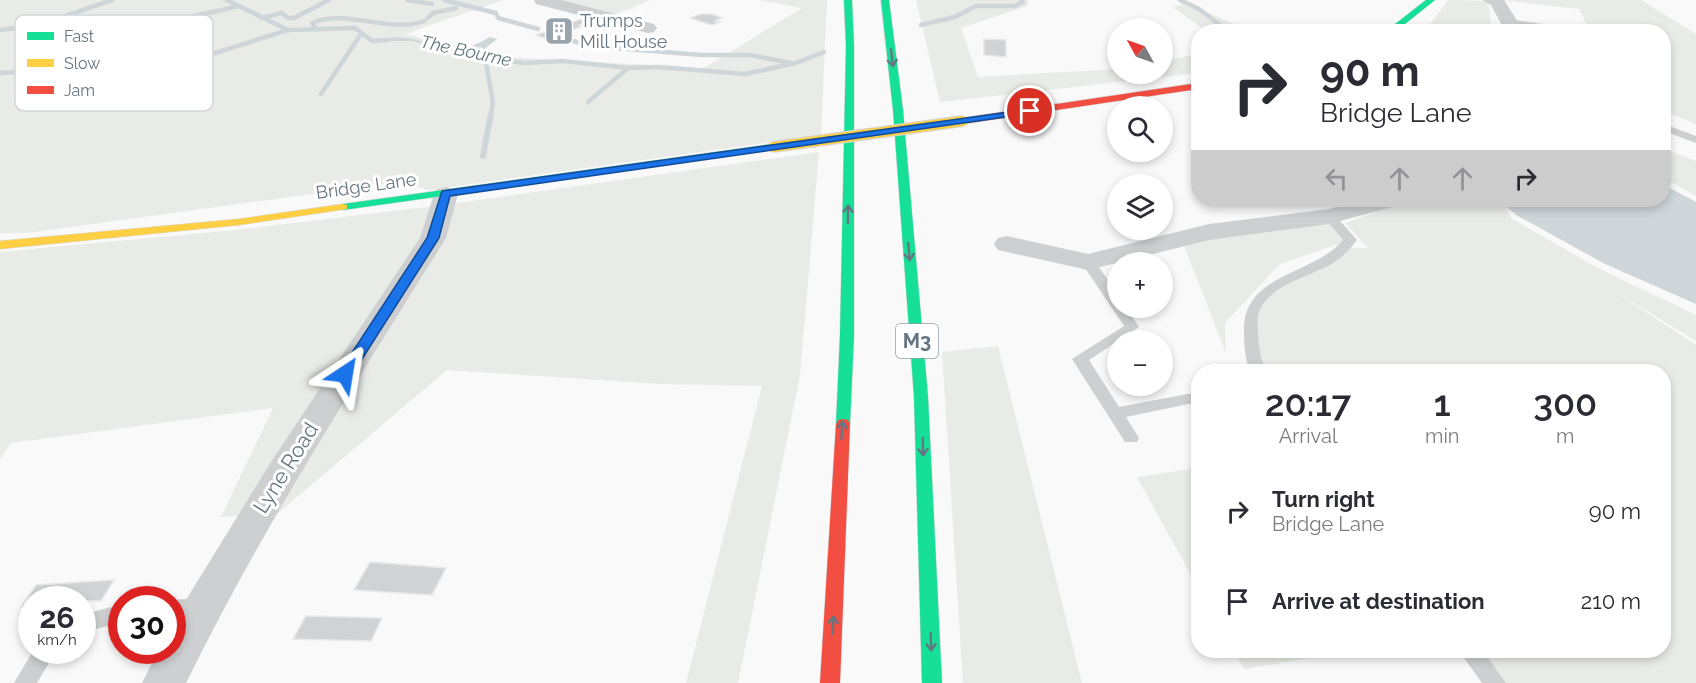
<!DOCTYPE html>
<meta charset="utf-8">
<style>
:root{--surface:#fff;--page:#f2f2f3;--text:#2b2b33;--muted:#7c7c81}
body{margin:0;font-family:Raleway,sans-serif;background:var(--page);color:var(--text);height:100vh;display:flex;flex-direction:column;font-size:22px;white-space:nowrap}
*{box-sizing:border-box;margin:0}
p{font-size:20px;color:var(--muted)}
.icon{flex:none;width:33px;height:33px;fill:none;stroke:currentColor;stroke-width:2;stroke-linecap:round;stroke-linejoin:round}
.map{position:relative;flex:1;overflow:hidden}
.panel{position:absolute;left:1191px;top:364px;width:480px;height:294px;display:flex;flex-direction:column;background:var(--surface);border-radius:24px;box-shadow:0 3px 9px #0003}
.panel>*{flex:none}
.banner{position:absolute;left:1191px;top:24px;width:480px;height:183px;border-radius:24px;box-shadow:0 3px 9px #0003;background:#fff;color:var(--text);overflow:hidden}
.needle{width:39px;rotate:310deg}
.fabs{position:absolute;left:1107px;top:18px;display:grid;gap:12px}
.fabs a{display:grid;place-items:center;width:66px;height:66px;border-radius:50%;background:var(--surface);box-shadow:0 3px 9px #0003;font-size:30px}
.speed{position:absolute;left:18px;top:586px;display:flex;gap:12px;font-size:30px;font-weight:700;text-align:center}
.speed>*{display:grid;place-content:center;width:78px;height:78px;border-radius:50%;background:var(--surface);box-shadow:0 3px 9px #0003;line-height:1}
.speed small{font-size:15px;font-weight:400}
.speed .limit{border:9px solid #d22;background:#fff;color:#111}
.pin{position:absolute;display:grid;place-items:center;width:51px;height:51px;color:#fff;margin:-26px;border:3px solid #fff;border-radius:50%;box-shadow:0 2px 6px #0007}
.me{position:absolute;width:66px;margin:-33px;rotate:33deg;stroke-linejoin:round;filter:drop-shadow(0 0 4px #0008)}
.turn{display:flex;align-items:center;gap:21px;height:126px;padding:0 30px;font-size:27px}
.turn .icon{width:78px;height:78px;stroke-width:2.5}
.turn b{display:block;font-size:42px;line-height:51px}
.lanes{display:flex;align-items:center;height:57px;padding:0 30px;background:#0003;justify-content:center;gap:30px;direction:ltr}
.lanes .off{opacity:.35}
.eta{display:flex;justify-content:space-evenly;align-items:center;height:102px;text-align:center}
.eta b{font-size:36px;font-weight:600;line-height:42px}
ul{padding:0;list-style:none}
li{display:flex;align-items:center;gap:18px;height:90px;padding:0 30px}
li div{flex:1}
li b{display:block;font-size:22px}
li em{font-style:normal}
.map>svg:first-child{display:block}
.green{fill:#e8ebe6}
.water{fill:#ced6d9}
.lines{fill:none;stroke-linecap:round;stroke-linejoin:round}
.stream-far1{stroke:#ced6d9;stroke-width:4.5}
.stream{stroke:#ced6d9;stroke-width:6}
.building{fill:#d0d2d3;stroke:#e8e8e8;stroke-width:1.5}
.fast-casing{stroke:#d5d6d7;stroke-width:1}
.slow-casing{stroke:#d5d6d7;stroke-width:1}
.jam-casing{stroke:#d5d6d7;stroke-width:1}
.lane{fill:#cecfd0;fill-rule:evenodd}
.street{fill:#cecfd0;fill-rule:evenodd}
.fast{fill:#16e098;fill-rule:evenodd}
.slow{fill:#ffcf43;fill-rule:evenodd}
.jam{fill:#f24e42;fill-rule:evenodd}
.slow-bridge-casing{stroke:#d5d6d7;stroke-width:12;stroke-linecap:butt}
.slow-bridge{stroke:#ffcf43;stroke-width:10}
.oneway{stroke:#657683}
.route{fill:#1a73e8;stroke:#114b97;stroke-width:1.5}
.labels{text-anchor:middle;stroke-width:6;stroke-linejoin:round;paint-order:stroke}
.far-poi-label{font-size:18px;fill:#657683;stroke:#fff;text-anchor:start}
.far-water-label{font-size:18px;font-style:italic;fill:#60757c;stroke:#fff}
.far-street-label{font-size:18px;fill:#657683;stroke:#fff}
.shield{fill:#fff;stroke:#939fa8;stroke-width:1.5}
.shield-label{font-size:20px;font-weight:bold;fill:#657683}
.street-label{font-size:21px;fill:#657683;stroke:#fff}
.key{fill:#fff;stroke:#d1d6da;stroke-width:1.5}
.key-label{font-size:16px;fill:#657683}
</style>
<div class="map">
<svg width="1696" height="683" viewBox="0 0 1696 683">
<rect width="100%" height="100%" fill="#f9f9f9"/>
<path class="green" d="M0 0H503L405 34 504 57 704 68 802 8 759 0H827L821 135 428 190 399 182 27 233H0Z
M548 0H650L612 16Z
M916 0H1026L1029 2 1027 6 961 28 978 77 1117 69 1118 74H1162L1163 61 1198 54V73L940 102Z
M1448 0 1488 1 1492 31 1416 32 1431 23Z
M1501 0H1641L1696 34V124L1664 111V32L1590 31 1579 9Z
M1188 4 1250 31H1206L1173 7Z
M1664 149 1696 161V196L1664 178Z
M819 152 800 375 738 683H686L762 386 662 384 447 370 277 514 221 517 273 408 11 443 0 459V252L235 230 443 205Z
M1410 200H1505V206L1512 219 1598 268 1696 315V341L1608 287 1696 345V683H1490L1466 651H1664V372H1258L1251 335 1265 294 1345 248H1368L1345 223Z
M1333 221 1350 240 1280 264 1225 323 1226 353 1183 243Z
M998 346 1082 683H963L942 352Z
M1198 468V588L1137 477Z
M1234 651H1351L1244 669Z"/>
<path class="water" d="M490 37 497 39 483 50 493 57 479 61 459 55 462 51 435 50 426 44 412 41H377C397 32 422 41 441 48 455 53 478 45 490 37Z
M1664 185 1696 202V304L1605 264 1518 216 1505 206V200H1664Z"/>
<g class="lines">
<path class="stream-far1" d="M227 0 239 6
M407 0 432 4
M444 0 496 13 498 18 538 29
M1180 0 1199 9 1229 32
M261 18 282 13 288 18H294L329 0
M428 18 433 13 456 8
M921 25 955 17 976 6H1015L1023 2 1021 0
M43 26C108 30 176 22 239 6L288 30
M0 30 39 25 112 0
M317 30 312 23C347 8 389 34 424 21
M561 37 589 46 702 55H750L791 63
M479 57 524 63 563 61 628 68 658 67 745 74 796 63 824 52
M0 73 180 64 288 30 355 28 372 41 387 40
M321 94 361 34
M588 102 628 68
M491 115 493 103 486 62 493 59"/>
<path class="stream" d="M483 156 491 114"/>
</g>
<path class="building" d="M701 14H712L722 18 715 21 720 22 712 25 690 18Z
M587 17 595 19 579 25 583 26 547 39 536 35Z
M984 39 1006 40V57L984 55Z
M370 562 446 568 432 595 354 590Z
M114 580 101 601 32 600V606L21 607 36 585Z
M306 616 382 618 371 641 293 639Z"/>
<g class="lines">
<g class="fast-casing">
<path id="fast" d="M844 0H852L854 46V335L850 424 848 428H838L836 424 840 335 846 46Z
M881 0H889L903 110 928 397 942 683H922L914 397 893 110Z
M1426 0H1435L1395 32H1385Z
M773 144 777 145V149L343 210 337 207 343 204Z"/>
</g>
<g class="slow-casing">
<path id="slow" d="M343 204 347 205V209L239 225 0 249V241L239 219Z"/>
</g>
<g class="jam-casing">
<path id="jam" d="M1198 83V89L963 124 958 121 963 118Z
M843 419 848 420 850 424 840 683H820L836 424 838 420Z"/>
</g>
<path class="lane" d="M1508 19 1576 29 1580 32H1555L1505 24V20Z
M1664 124 1696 136V143L1664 131Z
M1329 212 1333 213 1357 240C1350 249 1343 257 1333 263 1310 277 1265 285 1258 316 1257 322 1258 329 1258 335 1259 348 1261 360 1266 372H1250C1245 359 1244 345 1244 331 1243 273 1313 276 1343 240L1323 216Z
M1088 258 1093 259 1118 294V308H1126L1139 327 1089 360 1119 407 1198 392V402L1126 417 1139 438 1137 442H1125L1072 359 1124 326 1081 262Z
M200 598 207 601 210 607 207 613 172 618V600Z
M122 604V622L82 633V615Z
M33 651H56L37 683H14Z
M1459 651H1483L1506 683H1482Z"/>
<path class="street" d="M534 0H561L654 24 657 28 654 32 648 33 536 4Z
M1482 0H1504L1521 27 1519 32H1501L1503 27 1491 5Z
M446 187 455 189 458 194 446 238C355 384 262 528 186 683H142L158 651H172V625L189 595 271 462 420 238 434 194 437 189Z
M1364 200H1403L1400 205 1329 224 1209 240 1088 270 998 250 994 244 998 238 1007 236 1088 254 1209 224 1329 209Z"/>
<use href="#fast" class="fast"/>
<use href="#slow" class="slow"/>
<use href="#jam" class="jam"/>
<g class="slow-bridge-casing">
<path id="slow-bridge" d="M773 147 963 121"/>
</g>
<use href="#slow-bridge" class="slow-bridge"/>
</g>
<defs><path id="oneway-shaft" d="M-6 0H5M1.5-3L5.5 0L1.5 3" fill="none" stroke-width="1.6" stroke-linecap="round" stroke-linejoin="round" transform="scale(1.5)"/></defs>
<g class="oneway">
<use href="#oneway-shaft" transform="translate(892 58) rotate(83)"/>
<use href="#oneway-shaft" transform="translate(848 214) rotate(-89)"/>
<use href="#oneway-shaft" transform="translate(909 252) rotate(85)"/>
<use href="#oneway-shaft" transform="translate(842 430) rotate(-87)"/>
<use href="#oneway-shaft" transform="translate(923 447) rotate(88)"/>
<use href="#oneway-shaft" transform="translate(833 625) rotate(-87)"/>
<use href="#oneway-shaft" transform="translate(931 642) rotate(88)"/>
</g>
<path class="route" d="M1030 109 1035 111 1033 113 450 196 439 238 350 378H340L338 374 427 238 442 191Z"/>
<defs>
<g id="building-square" transform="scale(1.5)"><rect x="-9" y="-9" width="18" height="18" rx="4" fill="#99a4ac" stroke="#fff"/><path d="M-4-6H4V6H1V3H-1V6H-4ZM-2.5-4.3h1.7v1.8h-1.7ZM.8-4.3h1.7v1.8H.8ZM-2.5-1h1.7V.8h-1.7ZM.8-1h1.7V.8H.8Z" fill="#fff"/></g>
</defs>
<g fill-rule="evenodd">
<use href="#building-square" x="559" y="31"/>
</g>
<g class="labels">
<g class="far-poi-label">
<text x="580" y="27">Trumps<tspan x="580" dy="21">Mill House</tspan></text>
</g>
<g class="far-water-label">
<text transform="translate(466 51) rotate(12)" y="6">The Bourne</text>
</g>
<g class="far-street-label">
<text transform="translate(366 186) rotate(-8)" y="6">Bridge Lane</text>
</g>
<rect class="shield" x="896" y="324" width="42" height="34" rx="4.5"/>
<g class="shield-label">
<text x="917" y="348">M3</text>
</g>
<g class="street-label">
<text transform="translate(286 468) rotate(-58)" y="7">Lyne Road</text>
</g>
</g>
<rect x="15" y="15" width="198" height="96" rx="9" class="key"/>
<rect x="27" y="32" width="27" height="8" fill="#16e098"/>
<rect x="27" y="59" width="27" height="8" fill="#ffcf43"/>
<rect x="27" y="86" width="27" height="8" fill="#f24e42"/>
<g class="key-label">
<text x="64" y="42">Fast</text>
<text x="64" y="69">Slow</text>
<text x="64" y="96">Jam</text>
</g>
</svg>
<div class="fabs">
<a><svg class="needle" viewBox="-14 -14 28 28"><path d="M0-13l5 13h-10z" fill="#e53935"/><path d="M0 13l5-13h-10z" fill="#7c7c81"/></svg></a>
<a><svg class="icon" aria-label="search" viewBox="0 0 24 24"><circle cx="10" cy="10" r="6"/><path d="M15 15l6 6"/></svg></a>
<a><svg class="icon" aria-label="layers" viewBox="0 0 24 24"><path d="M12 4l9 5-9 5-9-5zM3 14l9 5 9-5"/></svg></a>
<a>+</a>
<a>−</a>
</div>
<div class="speed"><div>26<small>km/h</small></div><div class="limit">30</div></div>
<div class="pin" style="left:1030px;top:111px;background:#d93025"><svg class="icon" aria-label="arrive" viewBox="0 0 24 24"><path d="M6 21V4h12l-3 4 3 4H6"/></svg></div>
<svg class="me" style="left:345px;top:374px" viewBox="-20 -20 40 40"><path d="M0-17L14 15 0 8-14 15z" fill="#1a73e8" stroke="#fff" stroke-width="4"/></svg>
<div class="banner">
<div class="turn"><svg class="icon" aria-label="right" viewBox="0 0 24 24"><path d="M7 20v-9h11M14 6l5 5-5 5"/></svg><div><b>90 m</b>Bridge Lane</div></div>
<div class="lanes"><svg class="icon off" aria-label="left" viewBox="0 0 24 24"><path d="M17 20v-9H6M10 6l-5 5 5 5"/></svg><svg class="icon off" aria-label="ahead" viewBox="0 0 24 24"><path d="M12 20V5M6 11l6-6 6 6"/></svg><svg class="icon off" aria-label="ahead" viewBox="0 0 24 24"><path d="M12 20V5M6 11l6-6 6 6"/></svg><svg class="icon" aria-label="right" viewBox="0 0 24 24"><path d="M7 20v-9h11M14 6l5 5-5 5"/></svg></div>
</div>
<section class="panel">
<div class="eta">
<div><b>20:17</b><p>Arrival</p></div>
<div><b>1</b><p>min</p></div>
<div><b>300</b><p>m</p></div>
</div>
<ul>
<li><svg class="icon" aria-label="right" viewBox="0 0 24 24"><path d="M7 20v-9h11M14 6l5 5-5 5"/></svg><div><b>Turn right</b><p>Bridge Lane</p></div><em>90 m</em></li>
<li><svg class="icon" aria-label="arrive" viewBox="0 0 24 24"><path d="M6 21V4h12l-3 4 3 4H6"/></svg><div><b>Arrive at destination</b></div><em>210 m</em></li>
</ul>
</section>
</div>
